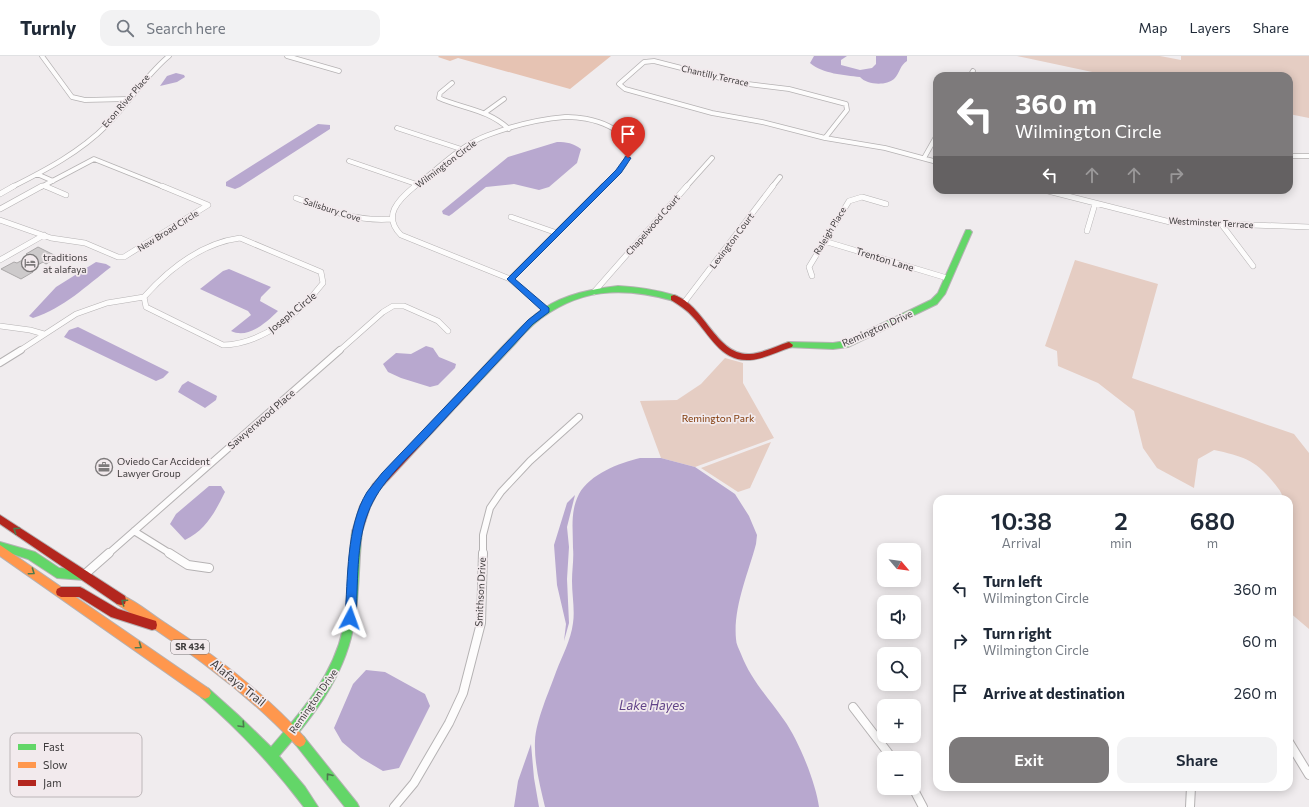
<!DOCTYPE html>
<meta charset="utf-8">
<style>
:root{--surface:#fff;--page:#f2f2f3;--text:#1f2937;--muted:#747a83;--line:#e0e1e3;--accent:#7d7a7b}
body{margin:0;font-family:Commissioner,sans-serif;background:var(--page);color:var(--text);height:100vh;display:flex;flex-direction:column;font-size:15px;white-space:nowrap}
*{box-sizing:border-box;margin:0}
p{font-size:13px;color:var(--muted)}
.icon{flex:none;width:22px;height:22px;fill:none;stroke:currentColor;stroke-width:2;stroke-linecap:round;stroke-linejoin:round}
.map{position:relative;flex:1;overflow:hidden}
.sheet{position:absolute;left:933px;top:439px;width:360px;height:296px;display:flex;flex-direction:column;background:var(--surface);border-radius:12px;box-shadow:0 2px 10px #0003}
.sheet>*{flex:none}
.guide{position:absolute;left:933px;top:16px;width:360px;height:122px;border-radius:12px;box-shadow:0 2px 10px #0003;background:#7d7a7b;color:#fff;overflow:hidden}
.needle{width:26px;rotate:119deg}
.fabs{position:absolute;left:877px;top:487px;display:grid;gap:8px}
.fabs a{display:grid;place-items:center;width:44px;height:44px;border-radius:8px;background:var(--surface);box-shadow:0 2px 10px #0003;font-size:20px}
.pin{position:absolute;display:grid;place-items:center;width:34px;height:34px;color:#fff;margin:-41px -17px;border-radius:50% 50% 50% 0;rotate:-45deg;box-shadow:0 0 4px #0007}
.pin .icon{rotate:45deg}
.me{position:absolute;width:44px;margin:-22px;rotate:4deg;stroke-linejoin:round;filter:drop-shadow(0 0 3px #0008)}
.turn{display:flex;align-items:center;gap:14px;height:84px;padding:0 16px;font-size:18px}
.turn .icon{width:52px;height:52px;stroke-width:2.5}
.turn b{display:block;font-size:28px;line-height:34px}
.lanes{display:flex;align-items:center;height:38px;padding:0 16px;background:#0003;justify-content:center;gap:20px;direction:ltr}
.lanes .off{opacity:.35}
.eta{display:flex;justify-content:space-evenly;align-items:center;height:68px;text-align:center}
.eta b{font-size:24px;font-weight:600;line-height:28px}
.cta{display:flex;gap:8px;margin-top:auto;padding:8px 16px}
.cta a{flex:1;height:46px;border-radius:12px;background:var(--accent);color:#fff;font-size:16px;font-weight:600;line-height:46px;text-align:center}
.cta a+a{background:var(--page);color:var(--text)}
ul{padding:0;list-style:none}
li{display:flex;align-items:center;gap:12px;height:52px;padding:0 16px}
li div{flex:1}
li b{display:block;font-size:15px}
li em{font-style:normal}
header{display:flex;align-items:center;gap:24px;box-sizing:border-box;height:56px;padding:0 20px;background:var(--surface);border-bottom:1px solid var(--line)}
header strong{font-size:19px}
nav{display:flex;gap:22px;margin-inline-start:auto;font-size:14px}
.search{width:280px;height:36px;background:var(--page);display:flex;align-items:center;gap:10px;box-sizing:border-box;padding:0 14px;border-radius:12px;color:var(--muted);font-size:15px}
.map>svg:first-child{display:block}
.green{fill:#e5cdc3}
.forest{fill:#e6c3b3}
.water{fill:#b8a8cf}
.building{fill:#cdcacb;stroke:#aba8a9}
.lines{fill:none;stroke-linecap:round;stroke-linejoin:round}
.street-far3-casing{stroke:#b5b2b3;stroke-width:5.5}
.street-far2-casing{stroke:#b5b2b3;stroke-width:6}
.street-far1-casing{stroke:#b5b2b3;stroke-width:8}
.street-casing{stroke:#b5b2b3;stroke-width:10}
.fast-casing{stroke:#b5b2b3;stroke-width:2}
.slow-casing{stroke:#b5b2b3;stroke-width:2}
.jam-casing{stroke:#b5b2b3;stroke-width:2}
.street-far3{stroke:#fdfcfc;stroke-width:4}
.street-far2{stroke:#fdfcfc;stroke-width:5}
.street-far1{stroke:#fdfcfc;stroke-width:6}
.street{stroke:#fdfcfc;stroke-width:8}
.fast{fill:#63d668;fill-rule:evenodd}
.slow{fill:#ff974d;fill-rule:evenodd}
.jam{fill:#b3261e;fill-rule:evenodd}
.oneway{stroke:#4d7a4e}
.route{fill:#1a73e8;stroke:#114b97}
.labels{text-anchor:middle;stroke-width:3.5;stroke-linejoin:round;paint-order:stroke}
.far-street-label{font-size:9px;fill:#3f3c3d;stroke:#f2eaed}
.shield{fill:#f2eaed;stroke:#757072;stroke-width:1}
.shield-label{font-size:9px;font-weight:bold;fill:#3f3c3d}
.poi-label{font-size:10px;fill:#3f3c3d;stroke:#f2eaed;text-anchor:start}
.street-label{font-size:10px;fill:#3f3c3d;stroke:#f2eaed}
.park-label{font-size:10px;fill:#803907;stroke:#f2eaed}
.near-street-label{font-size:12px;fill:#3f3c3d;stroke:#f2eaed}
.near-water-label{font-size:13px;font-style:italic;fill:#614388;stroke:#f2eaed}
.key{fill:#f2eaed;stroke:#bcb6b8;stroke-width:1}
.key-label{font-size:11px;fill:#3f3c3d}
</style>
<header>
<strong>Turnly</strong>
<div class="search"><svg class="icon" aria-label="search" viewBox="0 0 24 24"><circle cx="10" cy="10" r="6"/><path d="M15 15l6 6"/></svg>Search here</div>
<nav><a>Map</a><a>Layers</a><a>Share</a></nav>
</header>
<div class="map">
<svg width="1309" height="751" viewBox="0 0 1309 751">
<rect width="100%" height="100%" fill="#f0ecee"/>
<path class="green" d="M1017 0H1160L1181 4V0H1309V62L1289 58V20H1111Z
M1075 204 1158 228 1132 322 1294 378 1309 397V573L1289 556V443H1283C1282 436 1278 432 1274 427 1256 404 1242 400 1214 394L1198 403 1194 432 1157 412 1143 392 1134 355 1098 327 1058 310 1057 295 1045 290Z
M725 302 743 307V327L774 382 695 411 661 402 640 345 677 344 701 328Z
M771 386 750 432 738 436 701 412Z"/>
<path class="forest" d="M439 0H611L570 33 458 2 450 5 438 1Z"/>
<path class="water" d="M814 0H847L841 4V9L860 14 872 12 876 8V0H907V5C900 9 900 17 894 23 886 30 867 29 860 21 844 19 823 18 810 7Z
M176 17 184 19 185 21 177 26 160 30 167 20Z
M318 68 330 69V73L240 131 235 133 226 130V126Z
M557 86C567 86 573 87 581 93L577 107 549 131 539 134 514 128 486 131 452 158 449 160 443 158 442 155 508 101Z
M96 206 106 208 111 211C86 230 64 252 33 262L29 260 56 231Z
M229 213 271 231 261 241 260 245 278 255C266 267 248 283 231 275L251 259 248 255 200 233 223 215Z
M78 271 169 316 163 322 156 325 64 281 69 274Z
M426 290 433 292 439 301 456 308 455 312 438 329 430 331 401 322 388 316 383 308 396 297 411 298Z
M188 325 217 340 216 344 205 352 178 336 182 329Z
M640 402H661L695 411 735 438 749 460 757 479 756 488C748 518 733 552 736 583 736 588 739 593 741 598 751 624 768 641 784 664 798 683 816 727 819 751H545C540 730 534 707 535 685 536 664 549 636 556 616 562 600 571 584 573 567 575 554 572 539 572 525 572 514 574 503 573 492 573 474 570 455 579 438 590 418 619 407 640 402Z
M209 430H221L225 436C215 456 206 474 185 484L170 468 176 458Z
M575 439 567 471 569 491 567 523 569 567 564 585 566 568 557 529 554 489 567 447Z
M366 614 385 616 425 638 430 650 399 712 383 715 361 702 342 686 334 672 353 628Z
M531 688 534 722 539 751H514L518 725Z"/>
<path class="building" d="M38 191 58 201 46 208 43 206 29 214 33 216 21 223 1 213 14 206 17 207 30 200 26 198Z"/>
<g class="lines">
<g class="street-far3-casing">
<path id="street-far3" d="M42 0 72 41 85 44 128 43
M287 0 339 15
M654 5 740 27 789 33 846 48 847 54 825 82 762 66 712 57 625 33 619 28 644 6Z
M970 20 973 15
M452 27 440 37 439 42C464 53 487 53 509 73
M486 56 504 43
M397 72 464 94
M825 82 885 92 937 106
M1289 100H1309
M924 102 937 79
M349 105 419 129
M37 118 53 125
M44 130 48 131
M12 131C46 114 80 96 107 69 129 47 145 20 169 0
M41 131 94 103 164 131
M414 131C437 114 460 89 488 79 512 70 540 63 565 61 588 60 639 72 626 105 622 115 609 124 602 131
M686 131 712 102
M772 131 780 121"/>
</g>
<g class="street-far2-casing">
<path id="street-far2" d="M45 130 66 139
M415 130C398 144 382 160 401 179L510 223
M1044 134 1170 166 1309 171
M0 138 14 130
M296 142C328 154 357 166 392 163
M0 153 42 130
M511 161 557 177
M0 164 51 182 85 187 118 201H124L208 149 162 130
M1222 169 1253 210
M1087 175 1095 148
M240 182 321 216 323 227C300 257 263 288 223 289L146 251 144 241C169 213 202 187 240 182Z
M824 185 947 222
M0 204 44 179
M812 220 809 211 849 145 862 141 886 148
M510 223 546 254
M510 223 603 130
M594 236 687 130
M683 248 773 130
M0 270 30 274 44 278
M19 295 76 258 107 247 144 241
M339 295 383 256 393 250H404L438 265 448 275"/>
</g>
<g class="street-far1-casing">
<path id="street-far1" d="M0 307 21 294
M134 475 171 498
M108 498 340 294
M483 498V479L490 452 501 436 530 405 579 361"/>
</g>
<g class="street-casing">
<path id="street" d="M169 497 188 509 209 512
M84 519 109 497
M853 651 892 702
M1289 686 1309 719
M913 732 923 751
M394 751 414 727 449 667 463 637 481 567 483 497
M1190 751 1191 731"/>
</g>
<g class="fast-casing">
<path id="fast" d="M966 174H970L972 176 945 238 937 248 848 291 833 293 786 291 785 289 786 287 789 286 833 287 846 285 931 244 938 237Z
M618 230C639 231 657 234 677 240L678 242 674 245C622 230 577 232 534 268 527 274 521 281 515 288 499 305 483 322 467 339H461L460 337 461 335C475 320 489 305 503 290 516 277 527 263 543 253 565 238 592 233 618 230Z
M357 472 361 473 362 476C358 508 360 541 353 573 343 623 311 663 279 700L305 731 318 751H304C274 711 239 674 201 641L199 637 201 633 205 631 209 633 238 659 271 691C301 656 333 620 343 573 349 541 348 508 352 476L353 473Z
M0 486 35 496 59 512 84 514 88 516 89 519 88 522 84 524 57 522 28 503 0 494Z
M300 679 304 681 357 747 359 751H345L296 689 294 685 296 681Z"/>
</g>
<g class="slow-casing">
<path id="slow" d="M0 489 209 633 211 637 209 641 205 643 201 641 0 500Z
M121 539C136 545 151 558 165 567 216 600 263 636 304 681L306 685 304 689 300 691 296 689C243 632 181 590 117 548L116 544 117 540Z"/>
</g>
<g class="jam-casing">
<path id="jam" d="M674 239C705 249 716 300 750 298 764 297 776 290 789 286L793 289 792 291C778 295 765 303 750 304 721 306 710 279 693 261 687 254 679 249 671 244V240Z
M464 334 467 335 468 337 467 339 379 434 370 451 361 479 357 480 353 479 352 476 360 450 373 428 461 335Z
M0 459 125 540 126 544 125 548 121 549 117 548 0 468Z
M61 531H80L84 533 118 553 156 565 157 569 156 573 152 574 111 561 79 541H61L57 539 56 536 57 533Z"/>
</g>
<use href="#street-far3" class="street-far3"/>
<use href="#street-far2" class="street-far2"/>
<use href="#street-far1" class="street-far1"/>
<use href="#street" class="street"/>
<use href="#fast" class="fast"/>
<use href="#slow" class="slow"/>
<use href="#jam" class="jam"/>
</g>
<defs><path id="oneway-chevron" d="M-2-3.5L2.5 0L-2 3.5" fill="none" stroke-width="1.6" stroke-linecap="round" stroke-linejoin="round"/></defs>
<g class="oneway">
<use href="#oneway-chevron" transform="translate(16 474) rotate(-146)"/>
<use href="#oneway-chevron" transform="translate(32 516) rotate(35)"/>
<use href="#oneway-chevron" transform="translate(124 546) rotate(-146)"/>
<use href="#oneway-chevron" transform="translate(139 590) rotate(35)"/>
<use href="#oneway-chevron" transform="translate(242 669) rotate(47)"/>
<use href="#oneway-chevron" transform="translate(329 720) rotate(-128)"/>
</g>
<path class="route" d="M626 100 631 102 621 117 515 223 549 252V256L533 268C498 306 463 343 428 381 406 404 379 427 368 457 356 487 358 529 356 562L354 565 350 567 346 565 345 562C348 523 346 470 367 436 372 430 377 423 382 417L528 264 541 254 507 223 616 114Z"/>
<defs>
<g id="hotel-ring" transform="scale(0.9)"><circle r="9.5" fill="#f2eaed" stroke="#7d7a7b" stroke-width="1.5"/><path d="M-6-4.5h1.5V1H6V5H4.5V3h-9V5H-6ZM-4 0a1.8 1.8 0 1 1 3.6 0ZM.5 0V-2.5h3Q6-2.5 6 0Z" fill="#7d7a7b"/></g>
<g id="office-ring" transform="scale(0.9)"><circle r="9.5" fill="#f2eaed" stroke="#7d7a7b" stroke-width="1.5"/><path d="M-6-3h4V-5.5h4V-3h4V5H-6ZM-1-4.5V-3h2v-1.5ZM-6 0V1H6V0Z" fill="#7d7a7b"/></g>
</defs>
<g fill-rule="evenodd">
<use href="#hotel-ring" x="30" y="207"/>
<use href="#office-ring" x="104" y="411"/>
</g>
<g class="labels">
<g class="far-street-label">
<text transform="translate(715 20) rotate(13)" y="3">Chantilly Terrace</text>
<text transform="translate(126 45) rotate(-49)" y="3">Econ River Place</text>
<text transform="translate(446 108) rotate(-37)" y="3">Wilmington Circle</text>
<text transform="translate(332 154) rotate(18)" y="3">Salisbury Cove</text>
<text transform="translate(1211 167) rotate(3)" y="3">Westminster Terrace</text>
<text transform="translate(653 169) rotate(-49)" y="3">Chapelwood Court</text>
<text transform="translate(168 175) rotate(-32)" y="3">New Broad Circle</text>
<text transform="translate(830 175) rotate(-59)" y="3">Raleigh Place</text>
<text transform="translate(732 185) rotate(-53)" y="3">Lexington Court</text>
</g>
<rect class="shield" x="171" y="584" width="38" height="14" rx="3"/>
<g class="shield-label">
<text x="190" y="594">SR 434</text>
</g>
<g class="poi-label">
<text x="43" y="205">traditions<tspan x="43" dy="12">at alafaya</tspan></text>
<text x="117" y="409">Oviedo Car Accident<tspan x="117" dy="12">Lawyer Group</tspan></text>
</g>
<g class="street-label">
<text transform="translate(885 203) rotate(17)" y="4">Trenton Lane</text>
<text transform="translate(292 256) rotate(-39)" y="4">Joseph Circle</text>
<text transform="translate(877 272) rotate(-24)" y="4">Remington Drive</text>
<text transform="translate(261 363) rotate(-41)" y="4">Sawyerwood Place</text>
<text transform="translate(480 536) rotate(-87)" y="4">Smithson Drive</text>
<text transform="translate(313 645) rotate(-55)" y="4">Remington Drive</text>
</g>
<g class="park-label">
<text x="718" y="366">Remington Park</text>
</g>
<g class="near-street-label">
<text transform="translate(238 627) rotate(39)" y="4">Alafaya Trail</text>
</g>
<g class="near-water-label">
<text x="652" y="654">Lake Hayes</text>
</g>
</g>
<rect x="10" y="677" width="132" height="64" rx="6" class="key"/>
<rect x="18" y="688" width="18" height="6" fill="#63d668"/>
<rect x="18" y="706" width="18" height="6" fill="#ff974d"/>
<rect x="18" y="724" width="18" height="6" fill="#b3261e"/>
<g class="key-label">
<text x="43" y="695">Fast</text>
<text x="43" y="713">Slow</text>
<text x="43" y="731">Jam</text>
</g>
</svg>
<div class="fabs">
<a><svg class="needle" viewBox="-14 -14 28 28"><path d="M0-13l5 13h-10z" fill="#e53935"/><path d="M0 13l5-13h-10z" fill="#747a83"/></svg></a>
<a><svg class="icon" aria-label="sound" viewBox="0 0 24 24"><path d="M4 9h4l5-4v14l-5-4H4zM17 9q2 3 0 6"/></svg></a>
<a><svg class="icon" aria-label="search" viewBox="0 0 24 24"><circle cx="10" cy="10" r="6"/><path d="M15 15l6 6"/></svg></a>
<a>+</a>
<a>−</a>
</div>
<div class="pin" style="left:628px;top:102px;background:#d93025"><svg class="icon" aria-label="arrive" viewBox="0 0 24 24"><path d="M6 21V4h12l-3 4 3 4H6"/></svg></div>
<svg class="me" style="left:350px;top:562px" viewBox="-20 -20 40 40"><path d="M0-17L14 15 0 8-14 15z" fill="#1a73e8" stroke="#fff" stroke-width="4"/></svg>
<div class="guide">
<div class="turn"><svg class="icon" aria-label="left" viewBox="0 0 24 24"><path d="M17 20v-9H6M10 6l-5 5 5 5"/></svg><div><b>360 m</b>Wilmington Circle</div></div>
<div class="lanes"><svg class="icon" aria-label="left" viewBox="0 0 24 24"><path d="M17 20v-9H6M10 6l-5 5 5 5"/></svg><svg class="icon off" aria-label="ahead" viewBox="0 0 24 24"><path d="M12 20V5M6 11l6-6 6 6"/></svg><svg class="icon off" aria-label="ahead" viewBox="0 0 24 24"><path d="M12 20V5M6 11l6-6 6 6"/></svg><svg class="icon off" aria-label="right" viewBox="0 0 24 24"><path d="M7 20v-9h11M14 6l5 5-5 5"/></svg></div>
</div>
<section class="sheet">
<div class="eta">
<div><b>10:38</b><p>Arrival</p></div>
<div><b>2</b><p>min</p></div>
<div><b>680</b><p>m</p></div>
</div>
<ul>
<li><svg class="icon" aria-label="left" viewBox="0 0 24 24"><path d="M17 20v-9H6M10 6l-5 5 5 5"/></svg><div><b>Turn left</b><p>Wilmington Circle</p></div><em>360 m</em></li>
<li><svg class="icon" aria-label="right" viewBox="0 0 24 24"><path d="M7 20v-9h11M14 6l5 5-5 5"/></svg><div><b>Turn right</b><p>Wilmington Circle</p></div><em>60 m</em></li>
<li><svg class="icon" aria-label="arrive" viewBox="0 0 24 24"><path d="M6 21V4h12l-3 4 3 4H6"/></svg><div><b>Arrive at destination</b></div><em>260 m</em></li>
</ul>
<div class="cta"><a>Exit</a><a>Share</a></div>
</section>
</div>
